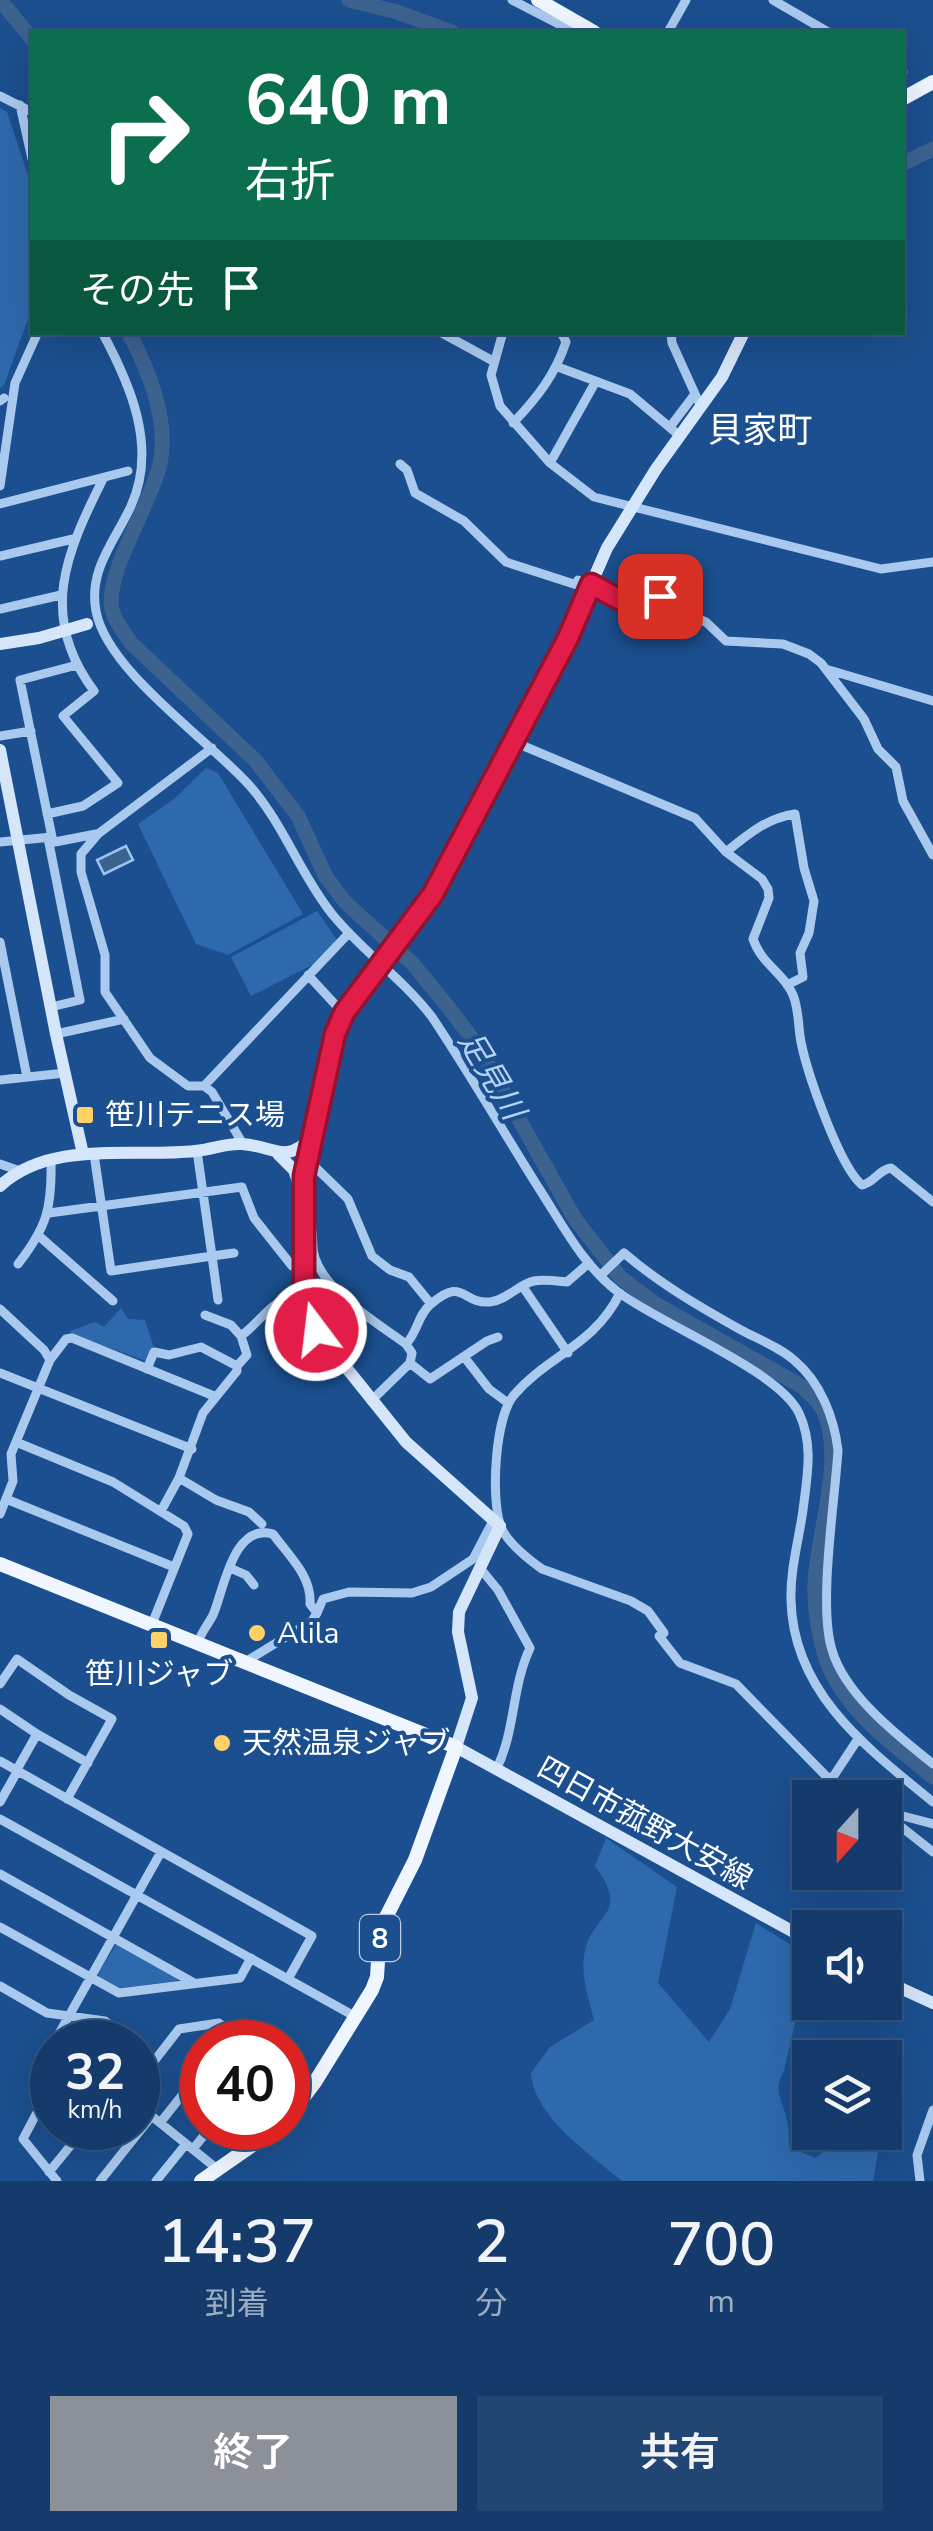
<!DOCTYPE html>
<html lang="ja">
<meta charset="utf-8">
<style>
:root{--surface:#143b6b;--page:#214673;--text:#f1f3f6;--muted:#9dadc1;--line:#33557e;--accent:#8c9099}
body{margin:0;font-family:"Nunito Sans","Noto Sans JP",sans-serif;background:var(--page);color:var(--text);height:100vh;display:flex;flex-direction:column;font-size:38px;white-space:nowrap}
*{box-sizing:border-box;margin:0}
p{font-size:32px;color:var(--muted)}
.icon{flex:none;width:55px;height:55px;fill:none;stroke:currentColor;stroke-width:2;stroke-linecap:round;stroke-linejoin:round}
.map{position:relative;height:2181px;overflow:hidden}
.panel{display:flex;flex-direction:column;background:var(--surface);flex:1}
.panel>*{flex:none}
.banner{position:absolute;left:30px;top:30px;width:875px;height:305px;border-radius:0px;box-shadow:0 10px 40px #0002,0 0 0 2px var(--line);background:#0b6e4f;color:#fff;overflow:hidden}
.needle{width:65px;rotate:201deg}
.tools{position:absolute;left:792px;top:1780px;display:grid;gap:20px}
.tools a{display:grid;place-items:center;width:110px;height:110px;border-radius:0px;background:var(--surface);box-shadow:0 10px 40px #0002,0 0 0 2px var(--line);font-size:50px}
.speed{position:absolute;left:30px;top:2020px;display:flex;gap:20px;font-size:50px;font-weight:700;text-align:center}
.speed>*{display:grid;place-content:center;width:130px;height:130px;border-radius:50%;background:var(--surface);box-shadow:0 10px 40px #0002,0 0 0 2px var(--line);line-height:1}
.speed small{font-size:25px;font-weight:400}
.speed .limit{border:15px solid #d22;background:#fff;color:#111}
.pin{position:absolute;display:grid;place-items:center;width:85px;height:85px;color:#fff;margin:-42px;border-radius:20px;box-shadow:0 5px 15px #0006}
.me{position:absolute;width:110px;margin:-55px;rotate:345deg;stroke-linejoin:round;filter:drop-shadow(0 0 8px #0008)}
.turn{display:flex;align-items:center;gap:35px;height:210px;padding:0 50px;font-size:45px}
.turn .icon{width:130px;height:130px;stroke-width:2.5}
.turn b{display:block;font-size:70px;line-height:85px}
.then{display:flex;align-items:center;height:95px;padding:0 50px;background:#0003;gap:20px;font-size:38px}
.eta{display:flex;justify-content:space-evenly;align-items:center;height:170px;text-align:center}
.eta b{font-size:60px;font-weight:600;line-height:70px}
.cta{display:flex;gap:20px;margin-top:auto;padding:20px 50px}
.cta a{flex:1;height:115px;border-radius:0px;background:var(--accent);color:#fff;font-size:40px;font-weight:600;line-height:115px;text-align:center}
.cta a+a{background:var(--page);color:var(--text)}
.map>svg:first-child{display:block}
.green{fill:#2e69ad}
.water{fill:#3c6290;stroke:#9cc4f0;stroke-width:2.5}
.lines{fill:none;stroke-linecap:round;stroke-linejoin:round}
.river{stroke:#3c6290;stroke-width:15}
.street{stroke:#a9c9ee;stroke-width:9}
.secondary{stroke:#d6e6fa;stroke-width:12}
.primary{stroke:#f0f6ff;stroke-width:14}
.route-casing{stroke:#92132f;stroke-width:25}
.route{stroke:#e11d48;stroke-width:18}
.poi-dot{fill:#ffd166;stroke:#1b4f8f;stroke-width:4}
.labels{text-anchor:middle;stroke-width:8;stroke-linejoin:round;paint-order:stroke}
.shield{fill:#1b4f8f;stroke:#bbcadd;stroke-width:2.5}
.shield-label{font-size:28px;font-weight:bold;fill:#fff}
.poi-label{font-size:30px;fill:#fff;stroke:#1b4f8f;text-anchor:start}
.street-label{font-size:30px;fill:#fff;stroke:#1b4f8f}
.water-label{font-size:32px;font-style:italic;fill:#b5d3f5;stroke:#1b4f8f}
.quarter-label{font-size:35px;fill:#fff;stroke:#1b4f8f}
</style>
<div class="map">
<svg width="933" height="2181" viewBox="0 0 933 2181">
<rect width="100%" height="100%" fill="#1b4f8f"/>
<path class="green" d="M0 108 7 112 32 187V308L4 385 0 388Z
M206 768 218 773 303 914 228 955 196 944 138 824 174 799Z
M317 911 337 940 314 964 251 996 231 957Z
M121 1308 128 1319 145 1320 154 1348 146 1361 71 1334 70 1331 95 1322 104 1327Z
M606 1838 677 1887 658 1983 709 2042 730 2009 756 1923 810 1957 784 2071C772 2091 783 2100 787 2121 789 2129 789 2139 789 2147L815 2158 826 2150 834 2133H878L880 2141 873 2181H622C590 2154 534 2117 531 2073L550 2047 594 2020C589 1999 581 1979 584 1957 589 1912 633 1918 595 1866Z
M117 1943 178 1977 177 1981 120 1988 99 1977 98 1973Z"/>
<path class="water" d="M126 846 133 860 104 874 97 860Z"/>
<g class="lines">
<path class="river" d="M0 0 32 39
M349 0 397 12 452 32
M902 164 933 149
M128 332C149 369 169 421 160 464 151 503 111 563 111 602 111 617 123 630 131 643L255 760 298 816 326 877 346 903 412 963 449 1008 479 1048 575 1219 620 1277 654 1303 803 1387C810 1395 819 1401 823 1410 846 1457 817 1533 815 1584 814 1608 819 1636 826 1659 844 1710 894 1745 933 1777"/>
<path class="street" d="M512 0 574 32
M773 0 828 32
M668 32 686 0
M902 72H903
M0 96 32 112
M20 105 32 159
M102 332C130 384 158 447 131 506 115 541 88 570 96 611 107 671 208 739 250 786 284 825 300 874 332 914 363 952 402 978 432 1017 470 1074 504 1133 540 1190 563 1226 584 1266 618 1292 662 1325 778 1370 799 1413 814 1445 807 1477 803 1510 799 1539 790 1570 791 1600 793 1693 867 1748 933 1802
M440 332 493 361
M503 332 491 375 500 406 550 463 594 497 881 569 933 562
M671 332 672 343 701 407
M558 367 630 394 680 436
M0 401 4 398
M513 423C537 398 555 375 566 342L561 332
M670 427 695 394
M550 463 596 381
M400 464 407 470 415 493 464 521 506 562 577 585
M0 486 15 383 38 332
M0 504 128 471
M0 556 73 539
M578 580 630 605 656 596 664 597 681 612 706 622 726 641 783 644 809 654 821 663 864 719 878 749 896 767 903 801 933 855
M0 609 61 595
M829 670 933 701
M0 736 31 731
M514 742 695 818 726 852 762 879 768 889 769 898 753 939C762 965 784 973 793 995 799 1009 798 1027 801 1042 807 1072 839 1166 862 1185 874 1183 878 1170 891 1168L933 1202
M212 748 98 834 81 854V872L105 955V992L150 1058 188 1086H204L212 1092 243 1144
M47 814 83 806 118 783 63 716 94 691C38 616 66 553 103 479
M48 838 80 1000 51 1007
M0 842 52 837 20 680 77 665
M55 842 96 834
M726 852C748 834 767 818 795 814L804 868 814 901 809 933 800 953 803 977 787 985
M0 942 27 1077
M308 975 343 1013
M56 1034 124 1019
M0 1080 65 1073
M204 1086 349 933
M94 1154 111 1271 212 1256 197 1151
M307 1159 348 1199 372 1256 390 1270 409 1277 431 1304C464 1276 461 1304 490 1302 507 1300 519 1284 534 1281 544 1279 557 1281 567 1282L589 1263
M0 1164 20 1171
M49 1213 242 1187 254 1218 292 1266 303 1263
M305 1214C318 1236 309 1240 315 1258 326 1292 377 1323 406 1344L412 1353 410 1363 371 1401
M39 1236 113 1301
M18 1264C47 1227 52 1208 51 1161
M600 1276 624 1253C660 1284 700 1307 741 1330 758 1339 781 1348 795 1361 821 1383 834 1418 838 1450 835 1501 818 1605 832 1650 845 1695 898 1736 933 1764
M523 1287 568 1353
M620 1293C594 1346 548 1355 514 1395 495 1417 491 1496 500 1524 505 1541 528 1559 542 1569L631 1601 648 1611 664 1633 659 1636 680 1663 736 1684 825 1775 859 1798
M218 1300 212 1256 234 1253
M0 1309 44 1350 50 1360
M205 1315 231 1325 241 1336
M406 1344C418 1332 418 1314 431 1304
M465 1358 489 1389 508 1403
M410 1363 430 1379 487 1341 498 1337
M237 1366 247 1355 241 1336C265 1318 270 1299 303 1294
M147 1369 154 1352 169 1355 201 1347 237 1366V1371L203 1413 179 1478 161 1511
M0 1373 192 1449
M16 1442 113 1482 184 1526 188 1534 152 1624
M179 1478 216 1500 249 1512 262 1524
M6 1499 174 1567
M0 1514 13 1481 11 1454 50 1360 66 1339 72 1338 214 1396
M230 1568 246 1575 254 1585
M480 1568 498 1590 530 1648C511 1689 516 1730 496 1770
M317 1613 323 1599 349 1592 412 1593 431 1587 473 1559 494 1519
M198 1643C201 1632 208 1625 213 1615 224 1590 233 1522 273 1534 289 1556 312 1576 310 1604L317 1613 312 1621 245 1662
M0 1684 17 1659 69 1695 112 1719 67 1799
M0 1709 37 1734 16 1771
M37 1734 88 1763
M0 1761 312 1936 288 1979
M831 1780 858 1739
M0 1802 17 1772
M885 1814 933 1852
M0 1819 356 2017
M893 1819 903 1816 933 1824
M0 1874 194 1983
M0 1927 119 1993 240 1978 251 1958
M0 1986 47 2013 105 2021 131 2042
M60 2042 56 2039 161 1852
M138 2047 154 2061
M138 2082 179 2029 219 2023 244 2042
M52 2084 23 2139 57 2181
M138 2105 216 2168
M160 2123 202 2070
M193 2149 210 2128
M49 2172 85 2128
M100 2181 151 2117
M156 2181 186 2144
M920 2181 917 2155 933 2110"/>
<path class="secondary" d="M744 332 722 377 656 469 607 548 568 637 433 894 343 1013 335 1034 304 1176 303 1294 305 1313 316 1330 406 1442 500 1526 459 1612 458 1632 472 1698 456 1747 810 1941
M0 644 39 638 87 624
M0 750 56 1034 83 1154
M278 1154 294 1170 300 1187
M0 1186C51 1139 133 1158 195 1151 211 1150 226 1143 241 1144 273 1145 284 1166 312 1137
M885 1981 933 2003"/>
<path class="primary" d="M538 0 594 32
M902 99 933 82
M0 1564 456 1747 415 1860 380 1929 377 1977 372 1990 315 2082 288 2118
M201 2181 277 2128"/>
</g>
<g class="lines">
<g class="route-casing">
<path id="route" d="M316 1330 304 1308V1176L335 1034 344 1013 433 894 568 638 591 584 630 605 660 596"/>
</g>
<use href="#route" class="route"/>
</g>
<g class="poi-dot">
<rect x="75" y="1105" width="20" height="20" rx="5"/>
<circle cx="257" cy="1633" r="10"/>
<rect x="149" y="1630" width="20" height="20" rx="5"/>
<circle cx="222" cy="1743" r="10"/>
</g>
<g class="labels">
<rect class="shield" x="360" y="1915" width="40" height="46" rx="8"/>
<g class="shield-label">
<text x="380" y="1948">8</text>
</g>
<g class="poi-label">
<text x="105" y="1125">笹川テニス場</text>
<text x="277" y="1643">Alila</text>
<text x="159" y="1684" text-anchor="middle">笹川ジャブ</text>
<text x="242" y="1753">天然温泉ジャブ</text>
</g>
<g class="street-label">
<text transform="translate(645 1823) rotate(29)" y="10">四日市菰野大安線</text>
</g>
<g class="water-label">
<text transform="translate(492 1075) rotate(59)" y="11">足見川</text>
</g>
<g class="quarter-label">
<text x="760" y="442">貝家町</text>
</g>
</g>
</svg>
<div class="tools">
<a><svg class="needle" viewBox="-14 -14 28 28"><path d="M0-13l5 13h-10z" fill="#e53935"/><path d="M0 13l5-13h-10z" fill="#9dadc1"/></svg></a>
<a><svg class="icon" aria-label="sound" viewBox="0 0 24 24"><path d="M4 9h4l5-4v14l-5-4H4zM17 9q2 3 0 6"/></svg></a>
<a><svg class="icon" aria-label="layers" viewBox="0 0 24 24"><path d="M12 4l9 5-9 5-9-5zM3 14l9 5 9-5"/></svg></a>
</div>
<div class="speed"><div>32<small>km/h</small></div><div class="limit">40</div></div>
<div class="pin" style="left:660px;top:596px;background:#d93025"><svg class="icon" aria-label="arrive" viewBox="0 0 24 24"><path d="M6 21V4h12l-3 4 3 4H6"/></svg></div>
<svg class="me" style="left:316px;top:1330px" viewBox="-20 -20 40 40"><circle r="17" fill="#e11d48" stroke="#fff" stroke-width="3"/><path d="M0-11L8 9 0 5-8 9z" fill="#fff"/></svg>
<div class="banner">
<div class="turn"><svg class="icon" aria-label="right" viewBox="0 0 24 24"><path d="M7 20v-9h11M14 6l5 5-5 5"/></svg><div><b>640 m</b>右折</div></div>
<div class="then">その先<svg class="icon" aria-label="arrive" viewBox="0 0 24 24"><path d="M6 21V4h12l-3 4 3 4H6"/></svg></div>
</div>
</div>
<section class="panel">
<div class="eta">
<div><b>14:37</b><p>到着</p></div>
<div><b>2</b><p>分</p></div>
<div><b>700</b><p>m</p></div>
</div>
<div class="cta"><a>終了</a><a>共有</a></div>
</section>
